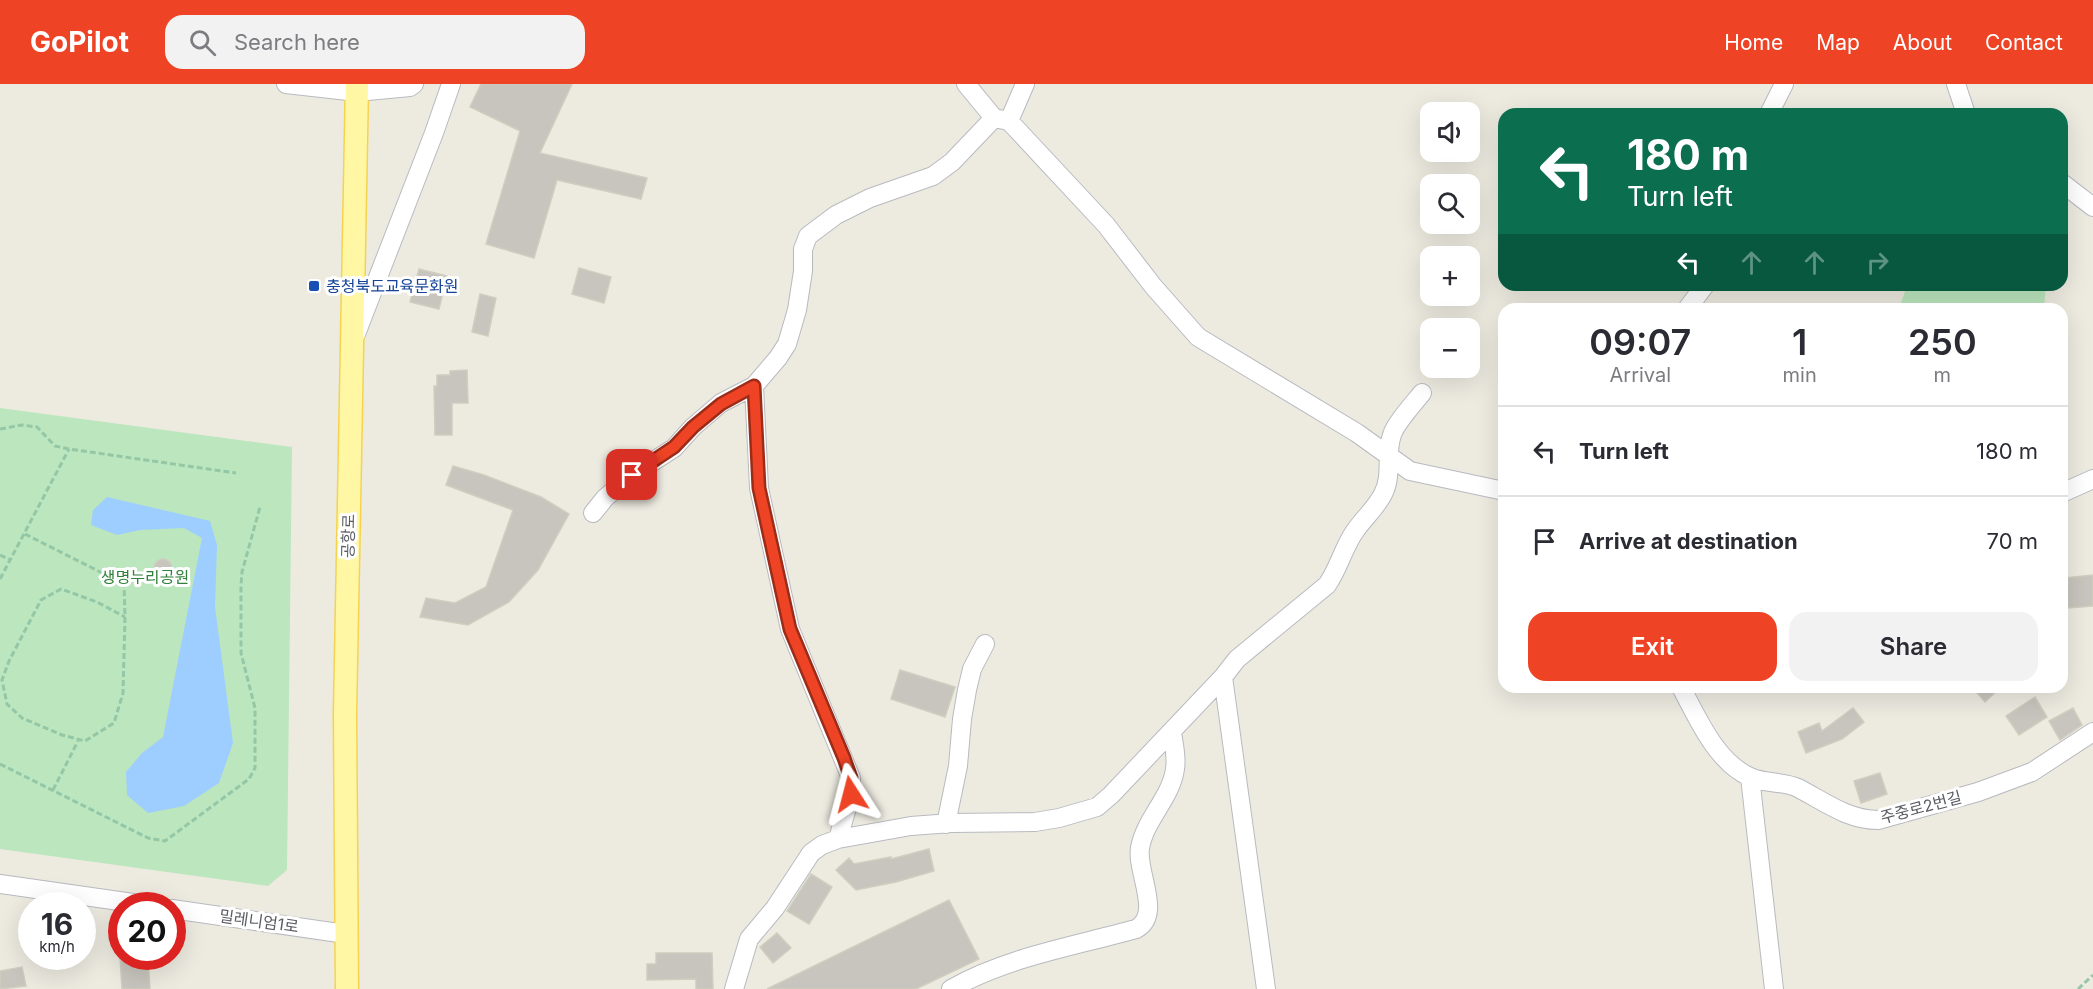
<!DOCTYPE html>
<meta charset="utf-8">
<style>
:root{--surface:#fff;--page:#f2f2f3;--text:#2b2b33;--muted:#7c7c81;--line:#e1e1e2;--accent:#ee4325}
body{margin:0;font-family:Inter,"Noto Sans KR",sans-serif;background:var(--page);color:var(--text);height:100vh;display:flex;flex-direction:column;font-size:22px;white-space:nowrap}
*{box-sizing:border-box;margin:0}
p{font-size:20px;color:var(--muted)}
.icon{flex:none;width:33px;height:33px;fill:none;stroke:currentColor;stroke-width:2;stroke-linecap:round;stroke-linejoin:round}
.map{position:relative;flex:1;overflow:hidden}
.details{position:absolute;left:1498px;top:219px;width:570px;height:390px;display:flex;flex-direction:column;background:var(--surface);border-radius:18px;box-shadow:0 6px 24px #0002}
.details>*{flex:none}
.banner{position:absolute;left:1498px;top:24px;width:570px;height:183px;border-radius:18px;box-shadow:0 6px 24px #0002;background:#0b6e4f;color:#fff;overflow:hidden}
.tools{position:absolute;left:1420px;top:18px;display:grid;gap:12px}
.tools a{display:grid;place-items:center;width:60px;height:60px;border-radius:12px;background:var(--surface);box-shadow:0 6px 24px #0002;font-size:30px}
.speed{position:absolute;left:18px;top:808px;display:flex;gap:12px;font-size:30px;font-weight:700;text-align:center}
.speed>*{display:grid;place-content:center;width:78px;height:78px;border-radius:50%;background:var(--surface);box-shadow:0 6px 24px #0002;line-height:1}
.speed small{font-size:15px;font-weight:400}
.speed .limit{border:9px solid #d22;background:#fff;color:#111}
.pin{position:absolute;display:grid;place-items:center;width:51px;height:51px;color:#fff;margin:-26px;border-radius:12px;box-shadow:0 3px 9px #0006}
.me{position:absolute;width:66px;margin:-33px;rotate:351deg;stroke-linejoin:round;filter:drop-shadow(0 0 4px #0008)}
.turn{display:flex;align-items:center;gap:21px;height:126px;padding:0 30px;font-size:27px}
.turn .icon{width:78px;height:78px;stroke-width:2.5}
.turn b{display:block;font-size:42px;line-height:51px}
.lanes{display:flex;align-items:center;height:57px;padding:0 30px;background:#0003;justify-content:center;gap:30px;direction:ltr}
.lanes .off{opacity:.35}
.eta{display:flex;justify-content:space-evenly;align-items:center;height:102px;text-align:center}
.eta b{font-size:36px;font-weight:600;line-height:42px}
.action{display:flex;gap:12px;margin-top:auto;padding:12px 30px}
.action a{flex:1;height:69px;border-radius:18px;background:var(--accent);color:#fff;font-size:24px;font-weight:600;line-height:69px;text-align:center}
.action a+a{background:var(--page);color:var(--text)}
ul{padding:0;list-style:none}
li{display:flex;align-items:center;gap:18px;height:90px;padding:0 30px;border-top:2px solid var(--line)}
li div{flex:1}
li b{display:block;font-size:22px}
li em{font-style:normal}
header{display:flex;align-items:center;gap:36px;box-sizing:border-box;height:84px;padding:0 30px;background:var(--accent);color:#fff}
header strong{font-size:28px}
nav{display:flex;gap:33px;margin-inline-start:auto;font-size:21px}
.search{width:420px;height:54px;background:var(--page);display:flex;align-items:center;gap:15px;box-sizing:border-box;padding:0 21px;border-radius:18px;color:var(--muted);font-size:22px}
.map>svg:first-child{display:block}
.green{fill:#bbe6be}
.water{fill:#9eceff}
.building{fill:#c7c5bd;stroke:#d1cdbf;stroke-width:1.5}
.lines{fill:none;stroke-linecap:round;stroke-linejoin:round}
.minor-casing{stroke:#b8bac0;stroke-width:20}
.major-casing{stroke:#f5d351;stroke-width:25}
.path{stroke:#94c7a6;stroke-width:3;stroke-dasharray:6 3;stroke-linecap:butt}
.minor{stroke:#fff;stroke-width:18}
.major{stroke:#fff7a3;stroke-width:22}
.route-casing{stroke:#9b2c18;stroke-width:15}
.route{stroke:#ee4325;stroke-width:10}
.transit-dot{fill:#1a4fb4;stroke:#fff;stroke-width:2}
.labels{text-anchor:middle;stroke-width:6;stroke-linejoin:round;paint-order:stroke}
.transit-label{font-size:16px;fill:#164399;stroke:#fff;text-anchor:start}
.street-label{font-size:16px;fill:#595c62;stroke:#fff}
.park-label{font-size:16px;fill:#31813b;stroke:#fff}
</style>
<header>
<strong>GoPilot</strong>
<div class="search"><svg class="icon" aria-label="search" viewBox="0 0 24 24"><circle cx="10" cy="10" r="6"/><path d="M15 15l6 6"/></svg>Search here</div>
<nav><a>Home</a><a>Map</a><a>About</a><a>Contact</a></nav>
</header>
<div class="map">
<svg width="2093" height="905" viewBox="0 0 2093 905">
<rect width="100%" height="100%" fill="#edebe0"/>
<path class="green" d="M1907 201H2046L2044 225H1899Z
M0 324 292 363 287 786 268 802 0 765Z"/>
<path class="water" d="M107 413 210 437 217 461 215 523 233 659 219 699 184 722 148 729 127 711 126 688 142 669 163 653 202 454 184 444 140 446 117 451 91 441 93 426Z"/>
<path class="building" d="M481 0H572L540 69 647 94 641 115 557 96 534 174 486 160 520 47 470 23Z
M579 184 611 193 604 219 572 210Z
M419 185 447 192 439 225 410 218Z
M480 210 496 214 488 252 472 248Z
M467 286 468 319H452V351H435L434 302H437V291H450V287Z
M453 382 484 391 541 413 569 430 538 486 509 518 468 541 420 533 426 514 455 519 486 503 513 426 446 401Z
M154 484a9 9 0 1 1 18 0a9 9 0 1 1-18 0Z
M2093 491V522L2068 524 2065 494Z
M900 586 955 603 945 633 891 615Z
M1972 603H2001L1985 618Z
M2035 613 2047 633 2019 651 2006 632Z
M1853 624 1864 638 1842 655 1806 669 1798 648 1819 639 1822 647Z
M2073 624 2082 641 2060 656 2049 637Z
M1880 689 1887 710 1861 719 1854 697Z
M929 765 934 787 896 798 856 806 836 786 849 774 854 780 891 773V775Z
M811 790 832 803 809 840 787 827Z
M949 816 979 875 916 905H767Z
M777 849 791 864 773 879 760 863Z
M656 869H712L713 905H696V895L647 896V880H656Z
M120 873H148L150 905H122Z
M22 883 26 902 0 905V887Z"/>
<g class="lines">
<g class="minor-casing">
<path id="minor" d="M286 0 357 8 410 3 414 0
M966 0 994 34 1009 37 1106 141 1153 202 1198 253 1357 349 1410 387 1504 407
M1956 0 1966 30
M1769 30 1784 0
M1009 37 1025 0
M2062 99 2093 123
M1687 225 1705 201
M356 250 434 49 451 0
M754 302 759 404 790 545 851 694V710L838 755
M2062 409 2093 395
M593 429 605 414 632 391 674 364 693 343 721 319 754 302 778 274 787 260 797 226 803 187V165L808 152 836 131 870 114 933 92 952 78 994 34
M1223 593 1266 905
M1681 603C1697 633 1716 678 1750 693 1765 700 1784 697 1798 704 1825 718 1848 736 1878 736L1978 708 2032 688 2093 648
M1750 693 1774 905
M946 740 958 682 962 635 967 606 972 585 985 560
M0 800 154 822
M172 825 346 850
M734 905 749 855 775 824 811 769 822 761 838 755 911 742 951 739 1035 738 1059 734 1097 723 1111 711 1223 593 1237 575 1327 501C1339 484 1343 464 1355 447 1364 434 1376 424 1383 410 1393 391 1385 370 1392 351 1395 340 1414 319 1422 309
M951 905C1007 873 1075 862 1136 845 1163 831 1136 788 1140 764 1145 735 1171 714 1175 685 1177 673 1174 661 1172 649"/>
</g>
<g class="major-casing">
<path id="major" d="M347 905 345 630 357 0"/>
</g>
<path class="path" d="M0 345 22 341 37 343 55 362 69 365 236 389
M25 450 124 500 125 533 123 609 114 639 85 657 62 651 22 634 7 620 2 596 9 577 41 516 61 505 97 518 125 533
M0 471 10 476
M0 495 69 365
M0 680 148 754 165 757 249 695 255 684V624L241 569V501L242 488 260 423
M53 706 78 657
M2078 905 2093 891"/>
<use href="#minor" class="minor"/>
<use href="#major" class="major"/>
</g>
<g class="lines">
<g class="route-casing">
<path id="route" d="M632 391 674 363 693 343 721 320 754 302 759 404 790 545 844 674 851 694V710"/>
</g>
<use href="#route" class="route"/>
</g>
<rect class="transit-dot" x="308" y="196" width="12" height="12" rx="3"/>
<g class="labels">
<g class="transit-label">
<text x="326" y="208">충청북도교육문화원</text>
</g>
<g class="street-label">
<text transform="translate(348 452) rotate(-89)" y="6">공항로</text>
<text transform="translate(1921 723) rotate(-15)" y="6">주중로2번길</text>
<text transform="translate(259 837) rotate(8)" y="6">밀레니엄1로</text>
</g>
<g class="park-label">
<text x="145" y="499">생명누리공원</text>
</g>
</g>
</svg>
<div class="tools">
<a><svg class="icon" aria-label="sound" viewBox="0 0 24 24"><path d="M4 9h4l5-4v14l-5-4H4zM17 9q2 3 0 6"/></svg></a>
<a><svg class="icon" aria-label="search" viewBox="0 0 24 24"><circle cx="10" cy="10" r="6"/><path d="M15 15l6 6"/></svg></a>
<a>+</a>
<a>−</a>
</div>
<div class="speed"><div>16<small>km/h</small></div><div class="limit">20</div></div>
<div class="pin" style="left:632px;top:391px;background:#d93025"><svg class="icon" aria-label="arrive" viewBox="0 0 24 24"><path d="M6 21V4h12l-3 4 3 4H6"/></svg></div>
<svg class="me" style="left:851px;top:710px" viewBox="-20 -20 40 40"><path d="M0-17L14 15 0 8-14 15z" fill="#ee4325" stroke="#fff" stroke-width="4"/></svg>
<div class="banner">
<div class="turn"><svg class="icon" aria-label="left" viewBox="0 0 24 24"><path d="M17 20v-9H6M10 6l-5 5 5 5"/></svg><div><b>180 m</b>Turn left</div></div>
<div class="lanes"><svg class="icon" aria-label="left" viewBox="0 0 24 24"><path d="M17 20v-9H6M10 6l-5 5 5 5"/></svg><svg class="icon off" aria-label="ahead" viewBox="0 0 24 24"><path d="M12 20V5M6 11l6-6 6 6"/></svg><svg class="icon off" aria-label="ahead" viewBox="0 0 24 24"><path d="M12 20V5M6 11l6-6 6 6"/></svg><svg class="icon off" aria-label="right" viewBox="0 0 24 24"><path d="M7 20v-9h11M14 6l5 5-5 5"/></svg></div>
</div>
<section class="details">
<div class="eta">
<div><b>09:07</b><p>Arrival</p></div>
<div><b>1</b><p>min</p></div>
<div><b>250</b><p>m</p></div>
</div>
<ul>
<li><svg class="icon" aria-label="left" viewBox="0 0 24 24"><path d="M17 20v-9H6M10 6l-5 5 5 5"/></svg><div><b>Turn left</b></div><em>180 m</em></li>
<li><svg class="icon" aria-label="arrive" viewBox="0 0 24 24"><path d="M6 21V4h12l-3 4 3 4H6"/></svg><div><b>Arrive at destination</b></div><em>70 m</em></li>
</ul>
<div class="action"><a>Exit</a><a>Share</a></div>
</section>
</div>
